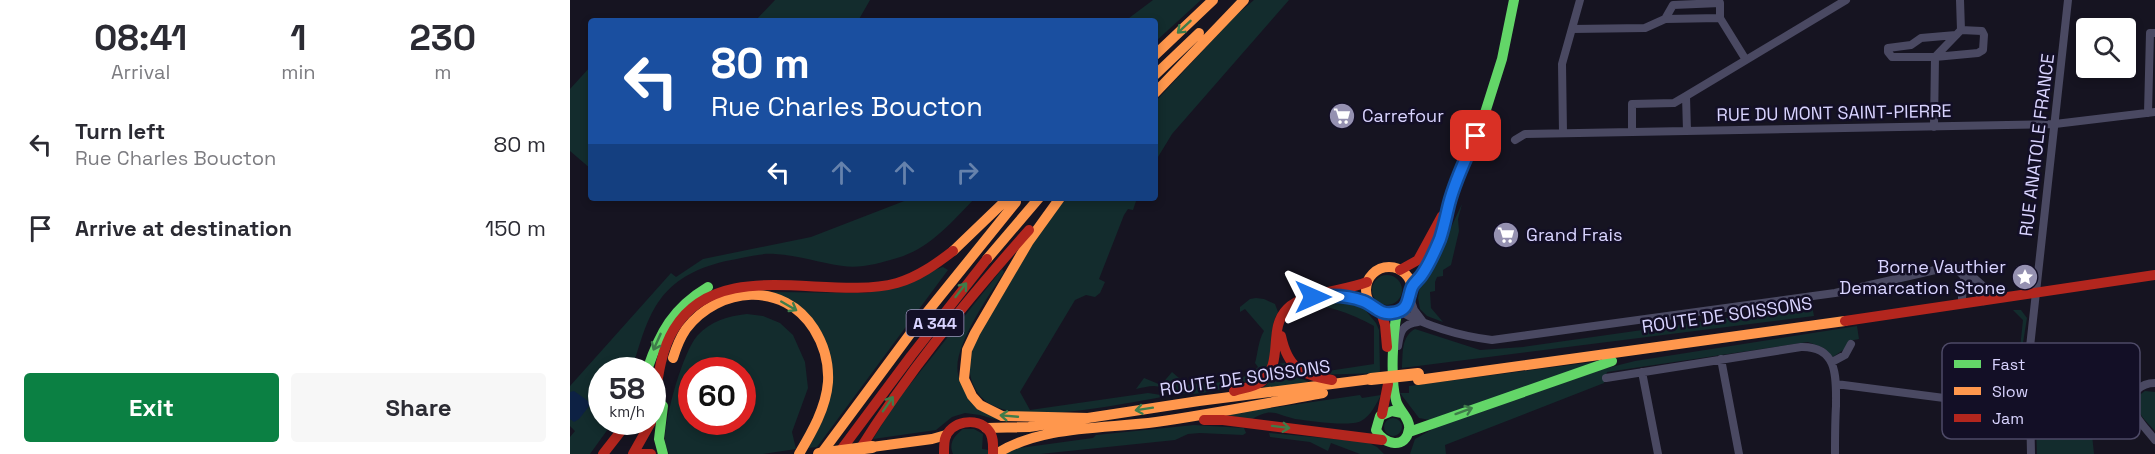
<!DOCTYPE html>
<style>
:root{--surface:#fff;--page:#f7f7f7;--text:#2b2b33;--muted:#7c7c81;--accent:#0b8043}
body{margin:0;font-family:"Space Grotesk",sans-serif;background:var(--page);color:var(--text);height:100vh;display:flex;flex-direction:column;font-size:22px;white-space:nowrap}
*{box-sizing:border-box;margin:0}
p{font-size:20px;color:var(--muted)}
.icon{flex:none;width:33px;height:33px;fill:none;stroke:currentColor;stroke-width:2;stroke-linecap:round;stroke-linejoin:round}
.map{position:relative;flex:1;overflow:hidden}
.panel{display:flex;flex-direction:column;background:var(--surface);width:570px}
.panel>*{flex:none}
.hud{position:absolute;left:18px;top:18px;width:570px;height:183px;border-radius:6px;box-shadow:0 3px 9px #0003;background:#1a4fa0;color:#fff;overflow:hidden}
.buttons{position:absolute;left:1506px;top:18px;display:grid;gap:12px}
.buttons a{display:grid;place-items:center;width:60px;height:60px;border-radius:6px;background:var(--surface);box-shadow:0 3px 9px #0003;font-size:30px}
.speed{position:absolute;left:18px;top:357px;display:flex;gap:12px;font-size:30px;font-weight:700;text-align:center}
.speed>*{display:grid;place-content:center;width:78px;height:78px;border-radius:50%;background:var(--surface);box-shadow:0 3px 9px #0003;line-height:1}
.speed small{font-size:15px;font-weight:400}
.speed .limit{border:9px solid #d22;background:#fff;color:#111}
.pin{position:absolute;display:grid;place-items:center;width:51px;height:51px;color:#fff;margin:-26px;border-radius:12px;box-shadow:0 3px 9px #0006}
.me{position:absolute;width:66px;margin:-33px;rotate:90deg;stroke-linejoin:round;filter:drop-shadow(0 0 4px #0008)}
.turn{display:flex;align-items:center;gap:21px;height:126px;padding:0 24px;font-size:27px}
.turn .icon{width:78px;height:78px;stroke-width:2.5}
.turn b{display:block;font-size:42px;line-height:51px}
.lanes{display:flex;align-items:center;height:57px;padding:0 24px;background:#0003;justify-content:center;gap:30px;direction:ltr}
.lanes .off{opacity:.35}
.eta{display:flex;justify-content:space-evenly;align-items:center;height:102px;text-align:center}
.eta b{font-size:36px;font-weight:700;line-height:42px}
.cta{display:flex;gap:12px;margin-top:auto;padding:12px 24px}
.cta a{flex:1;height:69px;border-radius:6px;background:var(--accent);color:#fff;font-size:24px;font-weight:700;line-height:69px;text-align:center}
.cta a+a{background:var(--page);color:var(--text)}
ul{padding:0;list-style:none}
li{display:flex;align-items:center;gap:18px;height:84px;padding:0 24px}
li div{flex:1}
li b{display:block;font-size:22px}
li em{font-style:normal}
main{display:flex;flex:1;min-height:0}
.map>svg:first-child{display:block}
.green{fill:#132c2d;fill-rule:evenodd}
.water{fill:#0d2144}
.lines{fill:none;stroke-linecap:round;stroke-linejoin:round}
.street{stroke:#4a4962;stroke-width:8}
.fast{stroke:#63d668;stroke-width:10}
.slow{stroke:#ff974d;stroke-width:10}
.jam{stroke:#b3261e;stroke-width:10}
.slow-bridge{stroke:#ff974d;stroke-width:12}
.oneway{stroke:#3f7c4a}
.route-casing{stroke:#114b97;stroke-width:15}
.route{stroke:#1a73e8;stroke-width:10}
.labels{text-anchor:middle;stroke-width:5;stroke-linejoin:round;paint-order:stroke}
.shield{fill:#130f26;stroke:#9e99be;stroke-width:1.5}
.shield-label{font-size:16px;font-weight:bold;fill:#d9d4ff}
.street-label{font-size:18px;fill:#d9d4ff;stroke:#130f26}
.poi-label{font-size:18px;fill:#d9d4ff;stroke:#130f26;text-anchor:start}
.key{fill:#130f26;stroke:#4e4a67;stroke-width:1.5}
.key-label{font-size:16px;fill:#d9d4ff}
</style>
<main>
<section class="panel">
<div class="eta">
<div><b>08:41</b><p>Arrival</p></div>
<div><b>1</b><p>min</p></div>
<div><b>230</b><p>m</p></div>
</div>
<ul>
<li><svg class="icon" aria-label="left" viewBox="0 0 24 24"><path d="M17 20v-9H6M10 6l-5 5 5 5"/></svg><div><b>Turn left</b><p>Rue Charles Boucton</p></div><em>80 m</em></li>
<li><svg class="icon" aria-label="arrive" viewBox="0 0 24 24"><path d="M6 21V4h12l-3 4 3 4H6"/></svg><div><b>Arrive at destination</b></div><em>150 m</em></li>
</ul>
<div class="cta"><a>Exit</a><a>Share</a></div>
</section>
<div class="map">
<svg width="1585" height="454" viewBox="0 0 1585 454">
<rect width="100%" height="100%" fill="#161421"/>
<path class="green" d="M205 0H300L288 21H185Z
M583 0H631L585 42V21H555Z
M684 0H719L602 134 585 162V102L665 16Z
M21 66V169L0 151V89Z
M342 198H405C382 222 359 249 327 258 311 263 289 269 273 266 250 263 228 255 205 254 189 253 172 258 156 261 89 277 79 311 62 370H32V422H43L20 454H0V437L5 431 0 426V386L101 273 106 277 133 259 241 237Z
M497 198H567L563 210 558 209 554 215 529 279 535 282 530 293 525 297 516 295 505 300 450 392 460 410 578 393 598 396C554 403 461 425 422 405 405 397 397 376 400 358 404 339 417 321 427 305 448 268 468 229 497 198Z
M892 204 888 219 889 231 881 265 873 270V276L867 277 865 282V291L860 292 861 308 873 322 857 316 850 309 848 298 850 285 862 268Z
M373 267 378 270 247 447 238 448 256 408 250 330 200 292 298 293Z
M432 269 434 272C421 293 374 357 391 381 401 394 423 411 435 422L410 415 395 413 382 417 366 430 303 439 326 402Z
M802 290a15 15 0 1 1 30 0a15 15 0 1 1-30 0Z
M686 298 694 299 705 304 708 312C697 330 706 353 695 371 689 382 629 396 616 394 605 393 595 387 584 386 578 386 571 388 566 389L574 378 591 385 602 372 617 385C641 382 671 385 688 367L685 363C688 353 688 341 694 331L675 309 670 312V307L680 299Z
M751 302H777L792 306 806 323 809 330 810 373 745 375 728 367 730 365 745 373 804 364V326C794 320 765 307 753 307 744 307 737 312 730 314 734 306 743 304 751 302Z
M1242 306 1244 316 832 368C833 353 831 337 845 329L910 350 953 347Z
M1443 310H1451L1457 318 1452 349 1450 348 1453 320Z
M177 314 193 316 210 323 223 335 235 362 238 388 222 432 226 449 193 454H99C98 450 95 445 95 441 94 419 113 352 127 336 141 321 157 316 177 314ZM122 370H172V422H122Z
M1287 326 1289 339 1279 341 1276 348 1263 357 1254 348 1238 342 1037 372 1034 383 875 445 876 454H840L845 439 868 426 1033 369 1065 361Z
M1030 361 860 420 849 418 830 393H839V386Z
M715 363 726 376 741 383 691 390 699 382 707 364Z
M1464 370 1511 371V422L1521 425 1524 454H1467Z
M1575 391 1585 392V431C1574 419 1555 403 1575 391Z
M790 395 792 398 811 395C806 404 801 416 791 421 779 427 740 421 725 419 705 414 701 407 681 420L660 416V414Z
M814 427a9 9 0 1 1 18 0a9 9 0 1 1-18 0Z
M624 425 674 428 676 433 673 435 630 433 618 434 605 440 470 454H436L442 449 523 438 526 435Z
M393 429H404L413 434 412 449 419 450 418 454H383C378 443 385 435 393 429Z
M699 433 797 442 807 447 814 454H790L761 443 758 451 740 442 700 437Z"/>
<path class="water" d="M4 391 18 401 20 405 9 419 4 422 0 419V392Z"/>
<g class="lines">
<path class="street" d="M1095 19 1103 5 1150 3V18
M1002 29 1075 28 1095 19 1150 18 1176 60
M1386 35 1351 38 1341 45 1318 48V52L1322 57H1365L1408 53 1413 50 1414 35 1412 31 1391 30
M1578 113 1580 33H1585
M1364 127 1365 57 1391 30 1390 0
M1117 131 1116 96 1276 0
M1062 132V104L1104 103 1116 96
M993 133 992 64 1010 0
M945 140 955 134 1485 124 1585 112
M1385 267 1406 289 1414 301
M840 298 844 310 853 322
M1392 298 1394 278
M829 311C857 326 890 336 922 340L1265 293 1374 268 1395 270 1422 294
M828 346C830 332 832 324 848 322
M1151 359 1169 454
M1262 362 1275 355 1281 344
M1072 372 1088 454
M1036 378 1231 347C1269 346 1266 379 1266 406 1265 422 1265 438 1265 454
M1585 383C1579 383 1572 385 1567 390 1550 405 1576 428 1585 440
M1266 384 1459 409
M1461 454 1459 356 1498 0"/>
<path class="fast" d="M842 288 857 265 869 240 886 183 914 116 932 59 944 0
M827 312C823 333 820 379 826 400 828 410 841 419 839 429 836 450 814 445 806 430L810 416 822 411 832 413
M77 370C90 332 103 308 138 287
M93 406 89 439 93 454
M839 432 1042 361"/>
<path class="slow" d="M585 55 643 0
M585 75 629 33
M585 93 674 0
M490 198 459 241 405 333 397 350 394 379 402 396 410 405 432 416 519 418
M383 251 435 201 442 198
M417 259 469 198
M796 290a23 23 0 1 1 46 0a23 23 0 1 1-46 0Z
M765 296 783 298 800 304
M103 358C106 348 110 338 116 329 149 286 214 281 244 329 254 345 259 363 258 382 256 408 242 432 229 454
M848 380 1275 321
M416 428 459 427 629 401 801 379
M302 447 362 439 376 435
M251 454 346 326 446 202
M426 454C472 425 533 429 586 422 642 414 697 403 753 393"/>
<path class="jam" d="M830 270 848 260 872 216
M811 312 815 325 817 347
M1275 321 1585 275
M711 336C718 368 731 375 762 380
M664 391C673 388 683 387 691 382 715 364 697 329 717 309 734 292 775 291 797 282
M812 414 818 384
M82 418C87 389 88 355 104 329 150 254 258 302 327 283 348 277 366 264 383 251
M634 420H653L812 440
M33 454 58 422
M63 454 81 422
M69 454H81
M268 454 341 356 417 259
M287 454C337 373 396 301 459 230
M374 454C374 450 374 444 375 439 380 421 407 416 419 431 424 437 423 446 423 454"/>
<path class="slow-bridge" d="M801 379 848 374
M249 454 302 447"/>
</g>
<defs><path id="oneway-shaft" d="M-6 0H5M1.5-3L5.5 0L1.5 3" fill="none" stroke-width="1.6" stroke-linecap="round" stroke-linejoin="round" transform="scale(1.5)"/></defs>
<g class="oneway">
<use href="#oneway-shaft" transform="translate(614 27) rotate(137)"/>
<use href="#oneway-shaft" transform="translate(391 290) rotate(-52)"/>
<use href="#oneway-shaft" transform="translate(219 306) rotate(30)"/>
<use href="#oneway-shaft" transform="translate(87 342) rotate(114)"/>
<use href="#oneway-shaft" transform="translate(318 404) rotate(-55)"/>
<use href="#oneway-shaft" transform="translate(574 409) rotate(171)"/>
<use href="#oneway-shaft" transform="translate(894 411) rotate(-20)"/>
<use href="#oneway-shaft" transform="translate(439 416) rotate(-175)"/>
<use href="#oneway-shaft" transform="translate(711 427) rotate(7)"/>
</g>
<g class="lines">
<g class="route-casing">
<path id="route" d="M743 297C760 295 777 295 793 301 804 305 809 315 822 313 840 311 837 299 842 287 844 283 848 280 851 276 859 265 865 251 870 239 874 227 876 216 879 204 885 180 896 158 906 136"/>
</g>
<use href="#route" class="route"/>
</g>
<defs>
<g id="supermarket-disc" transform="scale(1.35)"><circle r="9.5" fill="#9591b1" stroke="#130f26"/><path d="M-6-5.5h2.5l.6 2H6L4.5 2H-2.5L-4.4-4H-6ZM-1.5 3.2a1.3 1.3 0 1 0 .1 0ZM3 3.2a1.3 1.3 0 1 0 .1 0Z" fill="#fff"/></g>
<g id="sight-disc" transform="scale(1.35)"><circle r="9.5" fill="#9591b1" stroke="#130f26"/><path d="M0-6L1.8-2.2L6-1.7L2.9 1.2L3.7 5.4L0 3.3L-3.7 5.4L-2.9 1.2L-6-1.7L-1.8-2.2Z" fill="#fff"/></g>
</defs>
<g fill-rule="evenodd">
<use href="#supermarket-disc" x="772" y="116"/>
<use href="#supermarket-disc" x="936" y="235"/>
<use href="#sight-disc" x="1455" y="277"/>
</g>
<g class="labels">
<rect class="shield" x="336.5" y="310" width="57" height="26" rx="4.5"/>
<g class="shield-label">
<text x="365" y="329">A 344</text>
</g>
<g class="street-label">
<text transform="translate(1264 113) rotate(-1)" y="6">RUE DU MONT SAINT-PIERRE</text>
<text transform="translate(1467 145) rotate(-83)" y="6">RUE ANATOLE FRANCE</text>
<text transform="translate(1157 315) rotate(-8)" y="6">ROUTE DE SOISSONS</text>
<text transform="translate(675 378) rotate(-8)" y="6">ROUTE DE SOISSONS</text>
</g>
<g class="poi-label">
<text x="792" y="122">Carrefour</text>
<text x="956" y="241">Grand Frais</text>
<text x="1436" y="273" text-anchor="end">Borne Vauthier<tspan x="1436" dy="21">Demarcation Stone</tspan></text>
</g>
</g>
<rect x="1372" y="343" width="198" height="96" rx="9" class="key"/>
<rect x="1384" y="360" width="27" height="8" fill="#63d668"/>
<rect x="1384" y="387" width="27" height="8" fill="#ff974d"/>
<rect x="1384" y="414" width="27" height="8" fill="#b3261e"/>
<g class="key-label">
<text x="1422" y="370">Fast</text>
<text x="1422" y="397">Slow</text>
<text x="1422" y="424">Jam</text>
</g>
</svg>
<div class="buttons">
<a><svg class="icon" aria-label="search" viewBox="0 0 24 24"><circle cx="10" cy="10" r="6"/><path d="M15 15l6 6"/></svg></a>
</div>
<div class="speed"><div>58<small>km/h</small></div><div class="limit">60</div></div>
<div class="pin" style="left:906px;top:136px;background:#d93025"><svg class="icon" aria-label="arrive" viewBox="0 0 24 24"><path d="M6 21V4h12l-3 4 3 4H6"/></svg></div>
<svg class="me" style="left:743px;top:297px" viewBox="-20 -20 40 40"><path d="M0-17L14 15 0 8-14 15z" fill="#1a73e8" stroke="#fff" stroke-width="4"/></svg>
<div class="hud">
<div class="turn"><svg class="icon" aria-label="left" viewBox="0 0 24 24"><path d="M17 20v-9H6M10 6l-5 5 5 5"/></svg><div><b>80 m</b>Rue Charles Boucton</div></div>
<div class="lanes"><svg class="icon" aria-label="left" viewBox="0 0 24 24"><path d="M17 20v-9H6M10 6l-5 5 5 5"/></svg><svg class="icon off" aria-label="ahead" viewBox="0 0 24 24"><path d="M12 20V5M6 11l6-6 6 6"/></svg><svg class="icon off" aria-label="ahead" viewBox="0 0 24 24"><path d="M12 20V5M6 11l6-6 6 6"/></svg><svg class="icon off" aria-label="right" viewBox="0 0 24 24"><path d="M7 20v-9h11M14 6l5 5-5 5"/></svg></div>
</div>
</div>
</main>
